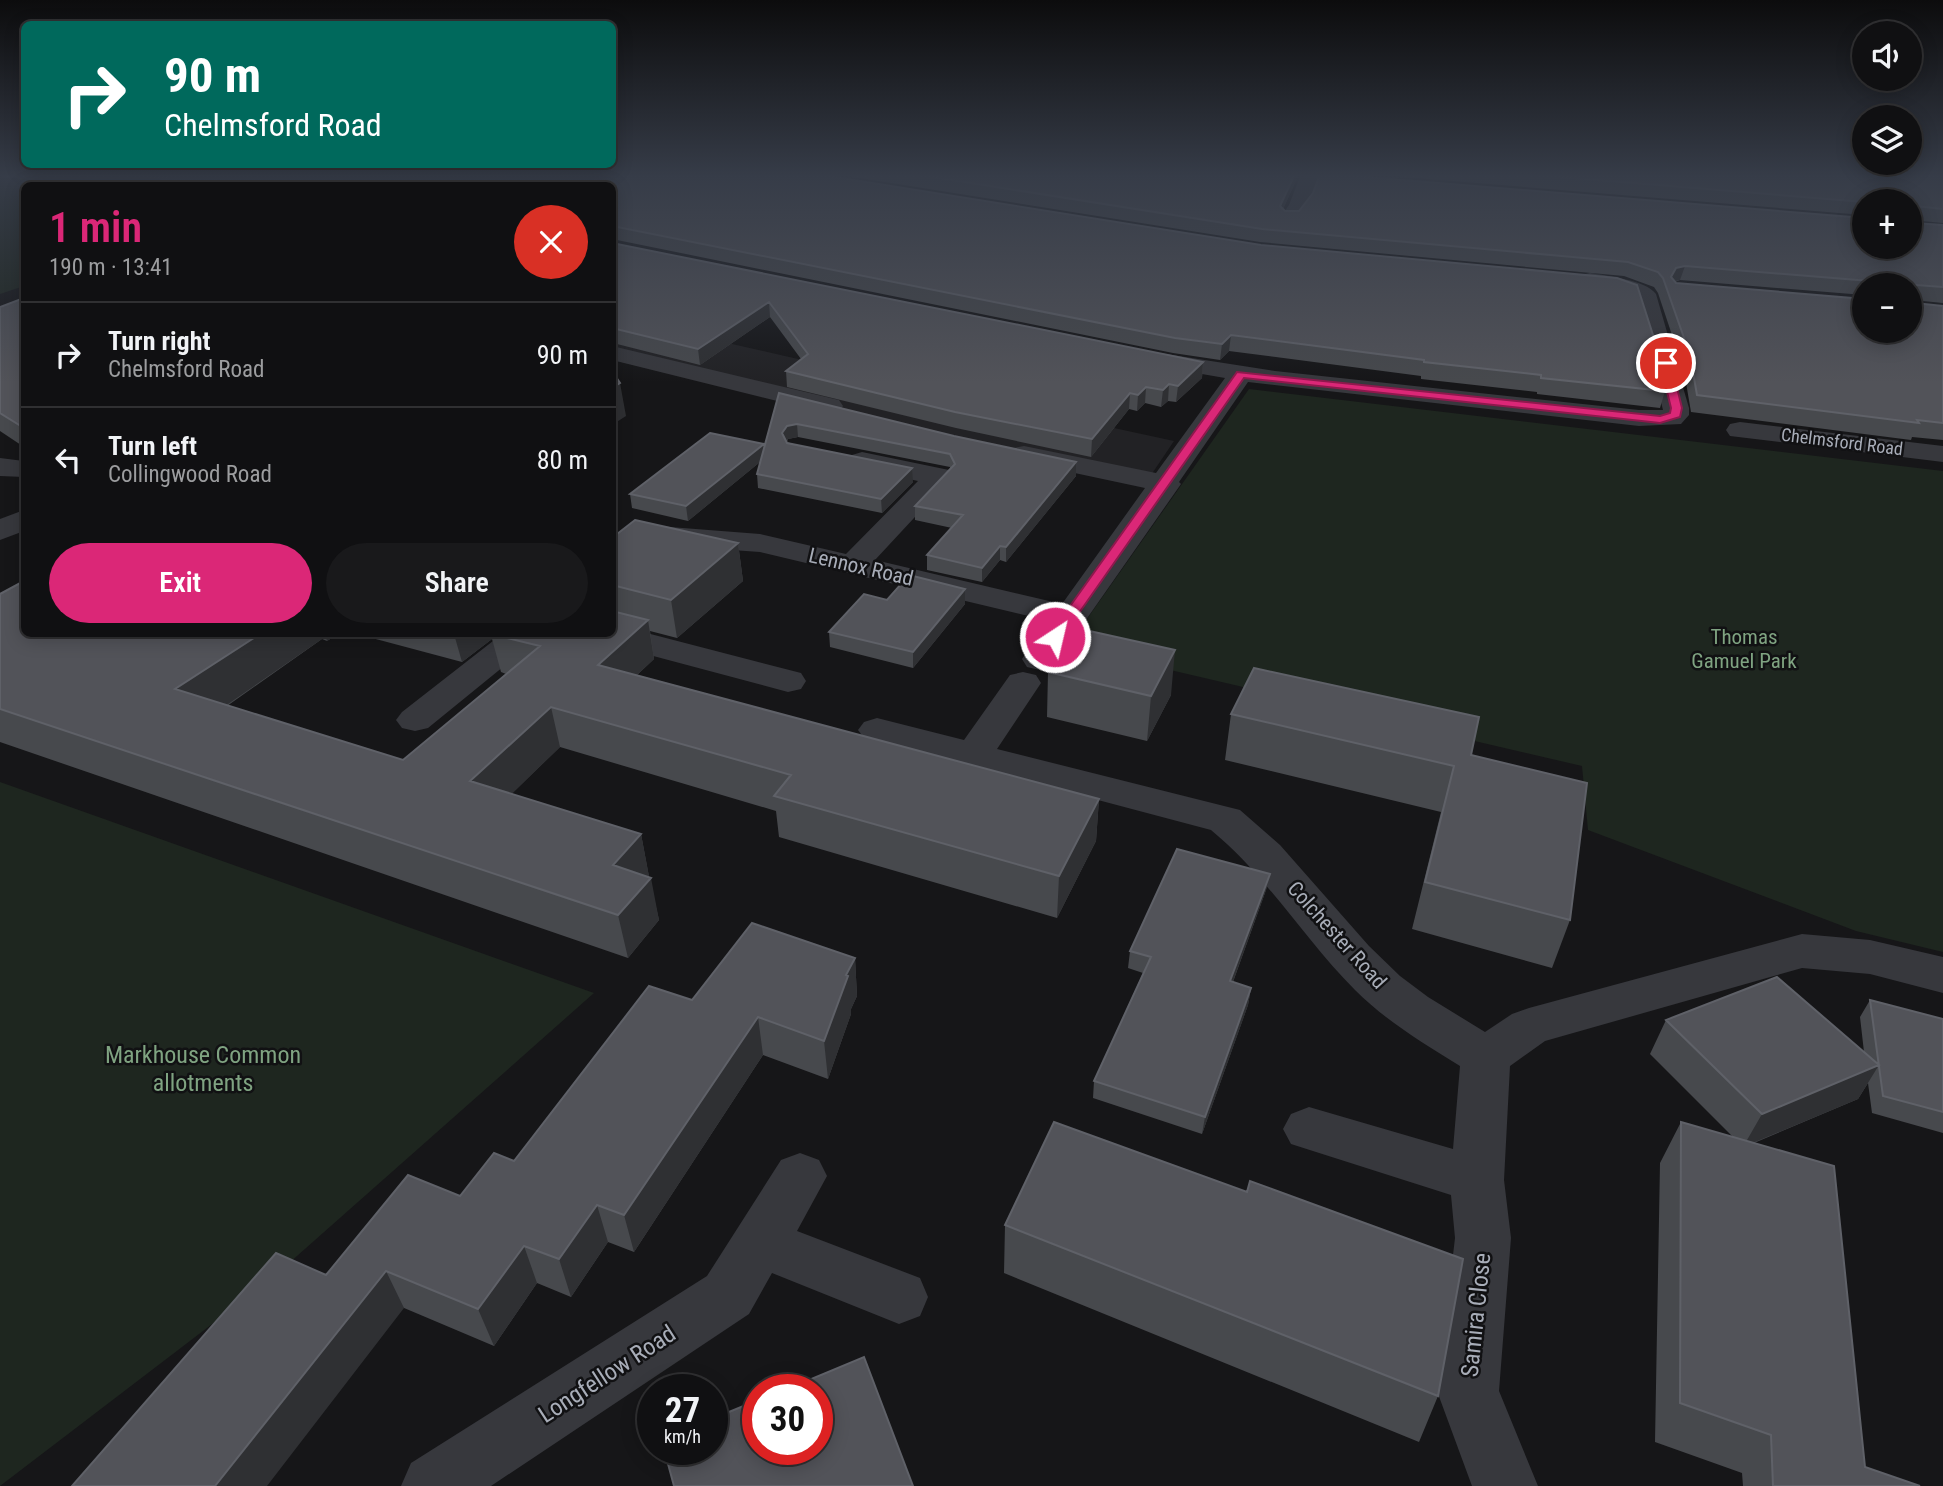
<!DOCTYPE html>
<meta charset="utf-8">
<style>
:root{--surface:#101012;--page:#19191b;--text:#f1f3f6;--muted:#9c9d9f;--line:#303032;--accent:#db2777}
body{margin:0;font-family:"Roboto Condensed",sans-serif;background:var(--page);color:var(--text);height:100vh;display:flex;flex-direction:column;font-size:26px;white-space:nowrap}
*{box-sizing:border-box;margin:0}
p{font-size:23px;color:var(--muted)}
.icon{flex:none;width:38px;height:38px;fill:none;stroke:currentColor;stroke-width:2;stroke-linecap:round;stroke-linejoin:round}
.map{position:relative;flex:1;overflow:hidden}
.details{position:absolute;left:21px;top:182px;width:595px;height:455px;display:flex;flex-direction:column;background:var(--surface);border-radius:10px;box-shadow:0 4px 18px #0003,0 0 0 2px var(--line)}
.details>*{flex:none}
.banner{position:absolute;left:21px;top:21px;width:595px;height:147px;border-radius:10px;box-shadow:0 4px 18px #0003,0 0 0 2px var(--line);background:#00695c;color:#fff;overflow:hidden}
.tools{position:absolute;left:1852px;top:21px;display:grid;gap:14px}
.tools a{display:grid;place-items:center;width:70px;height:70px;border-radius:50%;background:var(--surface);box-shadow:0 4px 18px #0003,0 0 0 2px var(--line);font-size:35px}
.speed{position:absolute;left:637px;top:1374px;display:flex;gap:14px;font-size:35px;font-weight:700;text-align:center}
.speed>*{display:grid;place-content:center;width:91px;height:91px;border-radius:50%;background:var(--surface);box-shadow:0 4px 18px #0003,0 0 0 2px var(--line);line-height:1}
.speed small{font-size:18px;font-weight:400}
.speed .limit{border:10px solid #d22;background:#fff;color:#111}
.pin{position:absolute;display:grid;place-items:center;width:60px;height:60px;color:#fff;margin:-30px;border:4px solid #fff;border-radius:50%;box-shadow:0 2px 7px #0007}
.me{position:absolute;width:77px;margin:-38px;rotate:35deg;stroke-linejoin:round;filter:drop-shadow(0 0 5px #0008)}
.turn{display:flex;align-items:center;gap:24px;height:147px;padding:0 28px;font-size:32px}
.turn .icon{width:91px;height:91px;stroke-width:2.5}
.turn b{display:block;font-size:49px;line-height:60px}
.round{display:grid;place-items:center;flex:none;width:74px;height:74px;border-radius:37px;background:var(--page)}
.headline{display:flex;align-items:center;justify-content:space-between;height:119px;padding:0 28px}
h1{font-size:42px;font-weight:600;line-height:52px;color:var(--accent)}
.cta{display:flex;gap:14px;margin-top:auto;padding:14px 28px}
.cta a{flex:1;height:80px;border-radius:42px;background:var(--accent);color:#fff;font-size:28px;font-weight:600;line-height:80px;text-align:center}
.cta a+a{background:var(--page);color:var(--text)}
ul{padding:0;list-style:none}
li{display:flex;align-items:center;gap:21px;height:105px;padding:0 28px;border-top:2px solid var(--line)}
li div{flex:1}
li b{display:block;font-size:26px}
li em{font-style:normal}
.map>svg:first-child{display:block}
.built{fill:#222225}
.green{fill:#1e261f}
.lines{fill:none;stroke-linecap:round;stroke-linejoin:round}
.minor{fill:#37383d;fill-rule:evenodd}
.wall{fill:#47494d;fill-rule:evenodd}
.shaded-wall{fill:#2f3033}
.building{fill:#525359;stroke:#5f6168;stroke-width:2;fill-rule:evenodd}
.route{fill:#db2777;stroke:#8e194d;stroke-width:2}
.labels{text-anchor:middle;stroke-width:5;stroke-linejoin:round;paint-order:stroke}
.far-street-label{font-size:18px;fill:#a8adb8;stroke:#111113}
.street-label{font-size:21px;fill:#a8adb8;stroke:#111113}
.park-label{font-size:21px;fill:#7fa381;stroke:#111113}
.near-park-label{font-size:24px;fill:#7fa381;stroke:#111113}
.near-street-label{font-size:24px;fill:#a8adb8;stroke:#111113}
</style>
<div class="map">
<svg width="1943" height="1486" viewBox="0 0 1943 1486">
<rect width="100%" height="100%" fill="#161618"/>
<path class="built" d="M613 317 833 367 1174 441 1145 484 613 360Z"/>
<path class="green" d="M0 174H58L66 185 24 186V286L0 294Z
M1249 389 1943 471V952L1856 931 1588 830 1582 766 1076 648 1087 619Z
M0 782 594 993 271 1279 0 1486Z"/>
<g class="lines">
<path class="minor" d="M1301 174 1370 177 1379 183 1370 189 1316 183 1309 205 1297 222H1283L1280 218 1289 205Z
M1590 273C1607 276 1646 280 1656 294L1689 408V415L1681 424 1639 426 1248 382 1179 482 1181 484 1053 667 1040 670 1027 667 1022 659 1049 621 760 552 661 545 641 553 623 566 612 568V544L657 526 760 534 846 554 918 481 852 467 848 461 852 455 862 452 949 470 953 476 875 560 1062 604 1145 488 1014 460 1010 454 1014 448 1024 446 1156 473 1225 378 1144 364 1141 359 1144 354 1153 352 1275 371 1639 410H1663L1635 298 1612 290 1582 285 1579 280 1582 275Z
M612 346 839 400 843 406 839 412 830 414 612 360Z
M1740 422 1943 446V462L1730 436 1726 430 1730 424Z
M0 458 24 461V477L0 476Z
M24 510V531L0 540V519Z
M612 624 801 673 806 681 801 689 788 692 597 641 592 634H612Z
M502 634H540L535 641 428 728 415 731 402 728 396 720 402 712Z
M1023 672 1036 675 1041 683 997 749 1240 810 1280 845 1369 946 1400 976 1428 997 1485 1032 1512 1014 1529 1008 1802 934 1870 940 1943 957V993L1870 974 1802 968 1545 1041 1510 1066 1504 1180 1511 1238 1499 1391 1538 1486H1472L1437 1391 1455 1238 1451 1195 1291 1144 1283 1129 1291 1114 1309 1107 1453 1149 1460 1066C1423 1043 1386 1021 1355 990 1304 939 1267 876 1211 830L864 738 858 730 864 722 877 718 964 740 1010 675Z
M800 1153 819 1160 827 1176 797 1231 920 1278 928 1297 920 1316 899 1324 772 1273 749 1314 491 1486H401L411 1463 707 1276 781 1160Z"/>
</g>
<path class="wall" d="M0 174H293L302 176H312L308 174H816L1665 391 1660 408 1537 394V392L1421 379V376L1229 351 1220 360 1173 353 612 239V186H106L1 177Z
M835 174H1299L1283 209 1285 211 1864 247 1909 201H1864V215L1367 174H1943V223L1912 220 1914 223 1943 225V303L1913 300 1915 303 1943 306V440L1912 437 1911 440 1691 412 1684 371 1658 293 1654 287 1624 276 1260 242ZM1680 280 1864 295V285H1909L1864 331 1676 283 1675 282Z
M612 243 1203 362 1202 378 1176 402 1168 401 1161 407 1145 403 1137 411 1129 409 1091 457 956 428 787 387 786 371 801 359 770 317 700 365 613 343Z
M24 298V447L0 431V307Z
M779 393 1076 476 1006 562 1000 560 982 582 927 570V555L952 528 915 520V506L950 469V467L798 437 788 439 787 442 913 482 882 513 758 488 757 474 760 462 688 521 632 508 630 494 765 445Z
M612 538 738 543 743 581 677 638 650 631 654 659 637 675 1099 799 1096 841 1057 918 779 837 776 811 560 747 511 794 641 834 649 877 659 920 628 958 0 742V594L24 634H338L327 641 322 639 227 706 403 760 506 674 501 672 492 639 462 662 357 634H612Z
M965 589V604L913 668 830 647 829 632 887 600Z
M1048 672 1171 695 1147 741 1047 717Z
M1231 714 1471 755 1570 920 1552 968 1412 929 1441 812 1225 760Z
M1270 874 1266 890 1233 982 1251 988 1248 1005 1202 1134 1093 1098 1094 1081 1143 973 1128 968 1130 951Z
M855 958 857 996 851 1009V1014L828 1079 763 1055 634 1252 608 1242 571 1297 537 1283 494 1346 326 1275 460 1196 514 1161 692 1000Z
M1870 1000 1943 1019V1133L1872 1113 1868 1083 1858 1099 1754 1143 1865 1467 1920 1486H1743L1742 1473 1655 1442 1660 1163 1681 1122 1733 1137 1650 1054 1666 1020 1864 1052 1860 1017Z
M1005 1225 1438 1396 1419 1442 1004 1273Z"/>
<path class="shaded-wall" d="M1295 174H1299L1278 220 1280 206Z
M1685 266 1680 280 1671 282 1667 291 1671 277 1676 268Z
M769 302 770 317 700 365 698 349Z
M1231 335 1229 351 1220 360 1222 344Z
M1203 362 1202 378 1176 402 1178 386Z
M620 383 626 416 612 425V388Z
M1169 384 1168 401 1161 407 1163 390Z
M1146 387 1145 403 1137 411 1138 395Z
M1130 393 1129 409 1091 457 1092 439Z
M797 424 798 437 788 439 783 447 782 433 787 426Z
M764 444 766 457 688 521 686 506Z
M1076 462V476L1006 562V547Z
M912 468 913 482 882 513 881 499Z
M738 543 743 581 677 638 671 600Z
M1000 546V560L982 582V568Z
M965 589V604L913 668V652Z
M648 620 654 659 606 704 598 665Z
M260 634H320L322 639 192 729 175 689Z
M325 634H338L327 641Z
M454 634H491L492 639 462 662Z
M1175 650 1171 695 1147 741 1151 696Z
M551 707 560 747 482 823 470 781Z
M1099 799 1096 841 1057 918 1059 876Z
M641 834 649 876 622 907 613 865Z
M1270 874 1266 890 1227 998 1230 981Z
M651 878 659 920 628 958 618 915Z
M855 958 857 996 851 1009V1014L828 1079 824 1041 846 975Z
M1251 988 1248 1005 1202 1134 1205 1117Z
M758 1017 763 1055 634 1252 624 1215Z
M1879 1065 1858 1099 1743 1147 1762 1114Z
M597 1205 608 1242 571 1297 559 1259Z
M524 1246 537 1283 494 1346 478 1309Z
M386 1271 404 1308 267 1486H215Z"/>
<path class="building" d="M116 174H293L302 176H322L324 174H816L1261 245 1617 278 1637 285 1660 357 1665 391 1541 378V375L1424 362V360L1231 335 1222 344 1175 338 612 226V186H151L166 178Z
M914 174H1295L1280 206 1285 211H1299L1313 193 1320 174H1330L1864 218V247H1909V201L1864 202 1524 174H1943V209L1915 206 1912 209V220L1914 223 1943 225V287L1916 285 1913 287V301L1915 303 1943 306V423L1917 420 1919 423 1697 395 1690 355 1663 278 1658 272 1628 262 1262 229ZM1685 266 1870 281 1871 285H1909V331H1864V299L1676 283 1671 277 1676 268Z
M612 243 1203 362 1178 386 1169 384 1163 390 1146 387 1138 395 1130 393 1092 439 955 412 786 371 808 354 769 302 698 349 612 328Z
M24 298V428L0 413V307Z
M612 371 620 383 612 388Z
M779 393 954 436 1076 462 1006 547 1000 546 982 568 927 555 963 515 915 506 955 464 950 454 797 424 787 426 782 433 787 443 912 468 881 499 757 474Z
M710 433 764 444 686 506 630 494Z
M635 520 738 543 671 600 612 585V538Z
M909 575 965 589 913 652 829 632 864 594 887 600Z
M24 581V634H260L175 689 403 760 540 646 491 634H612V611L648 620 598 665 1099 799 1059 876 774 796 791 775 551 707 470 781 641 834 613 865 651 878 618 915 0 709V594Z
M1076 628 1175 650 1151 696 1048 672Z
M1254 668 1479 717 1471 755 1587 783 1570 920 1425 882 1454 766 1231 714Z
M1177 849 1270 874 1230 981 1251 988 1205 1117 1094 1081 1151 957 1130 951Z
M752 923 855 958 846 975 848 976 824 1041 758 1017 624 1215 597 1205 559 1259 524 1246 478 1309 386 1271 215 1486H72L276 1253 326 1275 408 1175 460 1196 494 1153 514 1161 649 986 692 1000Z
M1777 977 1879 1065 1762 1114 1666 1020Z
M1870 1000 1943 1019V1112L1883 1096Z
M1054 1122 1247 1192 1250 1181 1463 1259 1438 1396 1005 1225Z
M1681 1122 1834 1166 1865 1467 1920 1486H1773L1771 1435 1680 1403Z
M864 1357 913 1486H674L664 1449H712V1419L758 1400V1449H817V1390H785Z"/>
<linearGradient id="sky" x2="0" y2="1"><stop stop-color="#0c0c0d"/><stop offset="0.46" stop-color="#363c48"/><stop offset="1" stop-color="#363c48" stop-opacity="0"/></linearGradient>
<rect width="1943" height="382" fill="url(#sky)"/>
<path class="route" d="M1666 360 1671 363 1682 408 1680 417 1660 423 1244 378 1060 640 1055 642 1048 637 1237 372 1660 416 1670 413 1671 408 1660 363Z"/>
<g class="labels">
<g class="far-street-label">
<text transform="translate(1842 442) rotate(7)" y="6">Chelmsford Road</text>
</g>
<g class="street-label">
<text transform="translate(861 567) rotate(13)" y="7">Lennox Road</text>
<text transform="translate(1337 935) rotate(48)" y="7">Colchester Road</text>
</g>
<g class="park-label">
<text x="1744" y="644">Thomas<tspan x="1744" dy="24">Gamuel Park</tspan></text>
</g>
<g class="near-park-label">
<text x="203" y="1063">Markhouse Common<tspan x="203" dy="28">allotments</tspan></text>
</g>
<g class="near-street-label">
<text transform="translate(1476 1315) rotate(-84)" y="8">Samira Close</text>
<text transform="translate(607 1374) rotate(-33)" y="8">Longfellow Road</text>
</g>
</g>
</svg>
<div class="tools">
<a><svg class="icon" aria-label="sound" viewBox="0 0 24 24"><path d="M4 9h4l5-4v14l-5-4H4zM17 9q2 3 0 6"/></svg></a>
<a><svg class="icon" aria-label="layers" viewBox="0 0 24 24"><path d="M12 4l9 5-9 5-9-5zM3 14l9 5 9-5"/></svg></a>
<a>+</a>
<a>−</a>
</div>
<div class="speed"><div>27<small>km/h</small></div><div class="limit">30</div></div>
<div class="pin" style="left:1666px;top:363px;background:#d93025"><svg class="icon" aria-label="arrive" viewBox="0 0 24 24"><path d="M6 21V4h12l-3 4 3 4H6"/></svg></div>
<svg class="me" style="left:1055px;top:637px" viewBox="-20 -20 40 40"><circle r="17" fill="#db2777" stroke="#fff" stroke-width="3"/><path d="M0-11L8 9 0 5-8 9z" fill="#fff"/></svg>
<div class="banner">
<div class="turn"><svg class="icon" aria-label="right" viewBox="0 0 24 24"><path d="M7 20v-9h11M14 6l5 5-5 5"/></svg><div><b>90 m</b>Chelmsford Road</div></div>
</div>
<section class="details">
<div class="headline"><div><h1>1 min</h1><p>190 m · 13:41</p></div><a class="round" style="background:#d93025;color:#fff"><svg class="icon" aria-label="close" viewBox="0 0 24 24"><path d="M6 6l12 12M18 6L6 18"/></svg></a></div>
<ul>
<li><svg class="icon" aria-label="right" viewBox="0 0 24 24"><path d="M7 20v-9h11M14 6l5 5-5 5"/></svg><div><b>Turn right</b><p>Chelmsford Road</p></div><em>90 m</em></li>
<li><svg class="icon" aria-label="left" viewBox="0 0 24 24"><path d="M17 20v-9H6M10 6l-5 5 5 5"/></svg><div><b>Turn left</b><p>Collingwood Road</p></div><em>80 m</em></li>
</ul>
<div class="cta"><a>Exit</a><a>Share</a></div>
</section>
</div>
